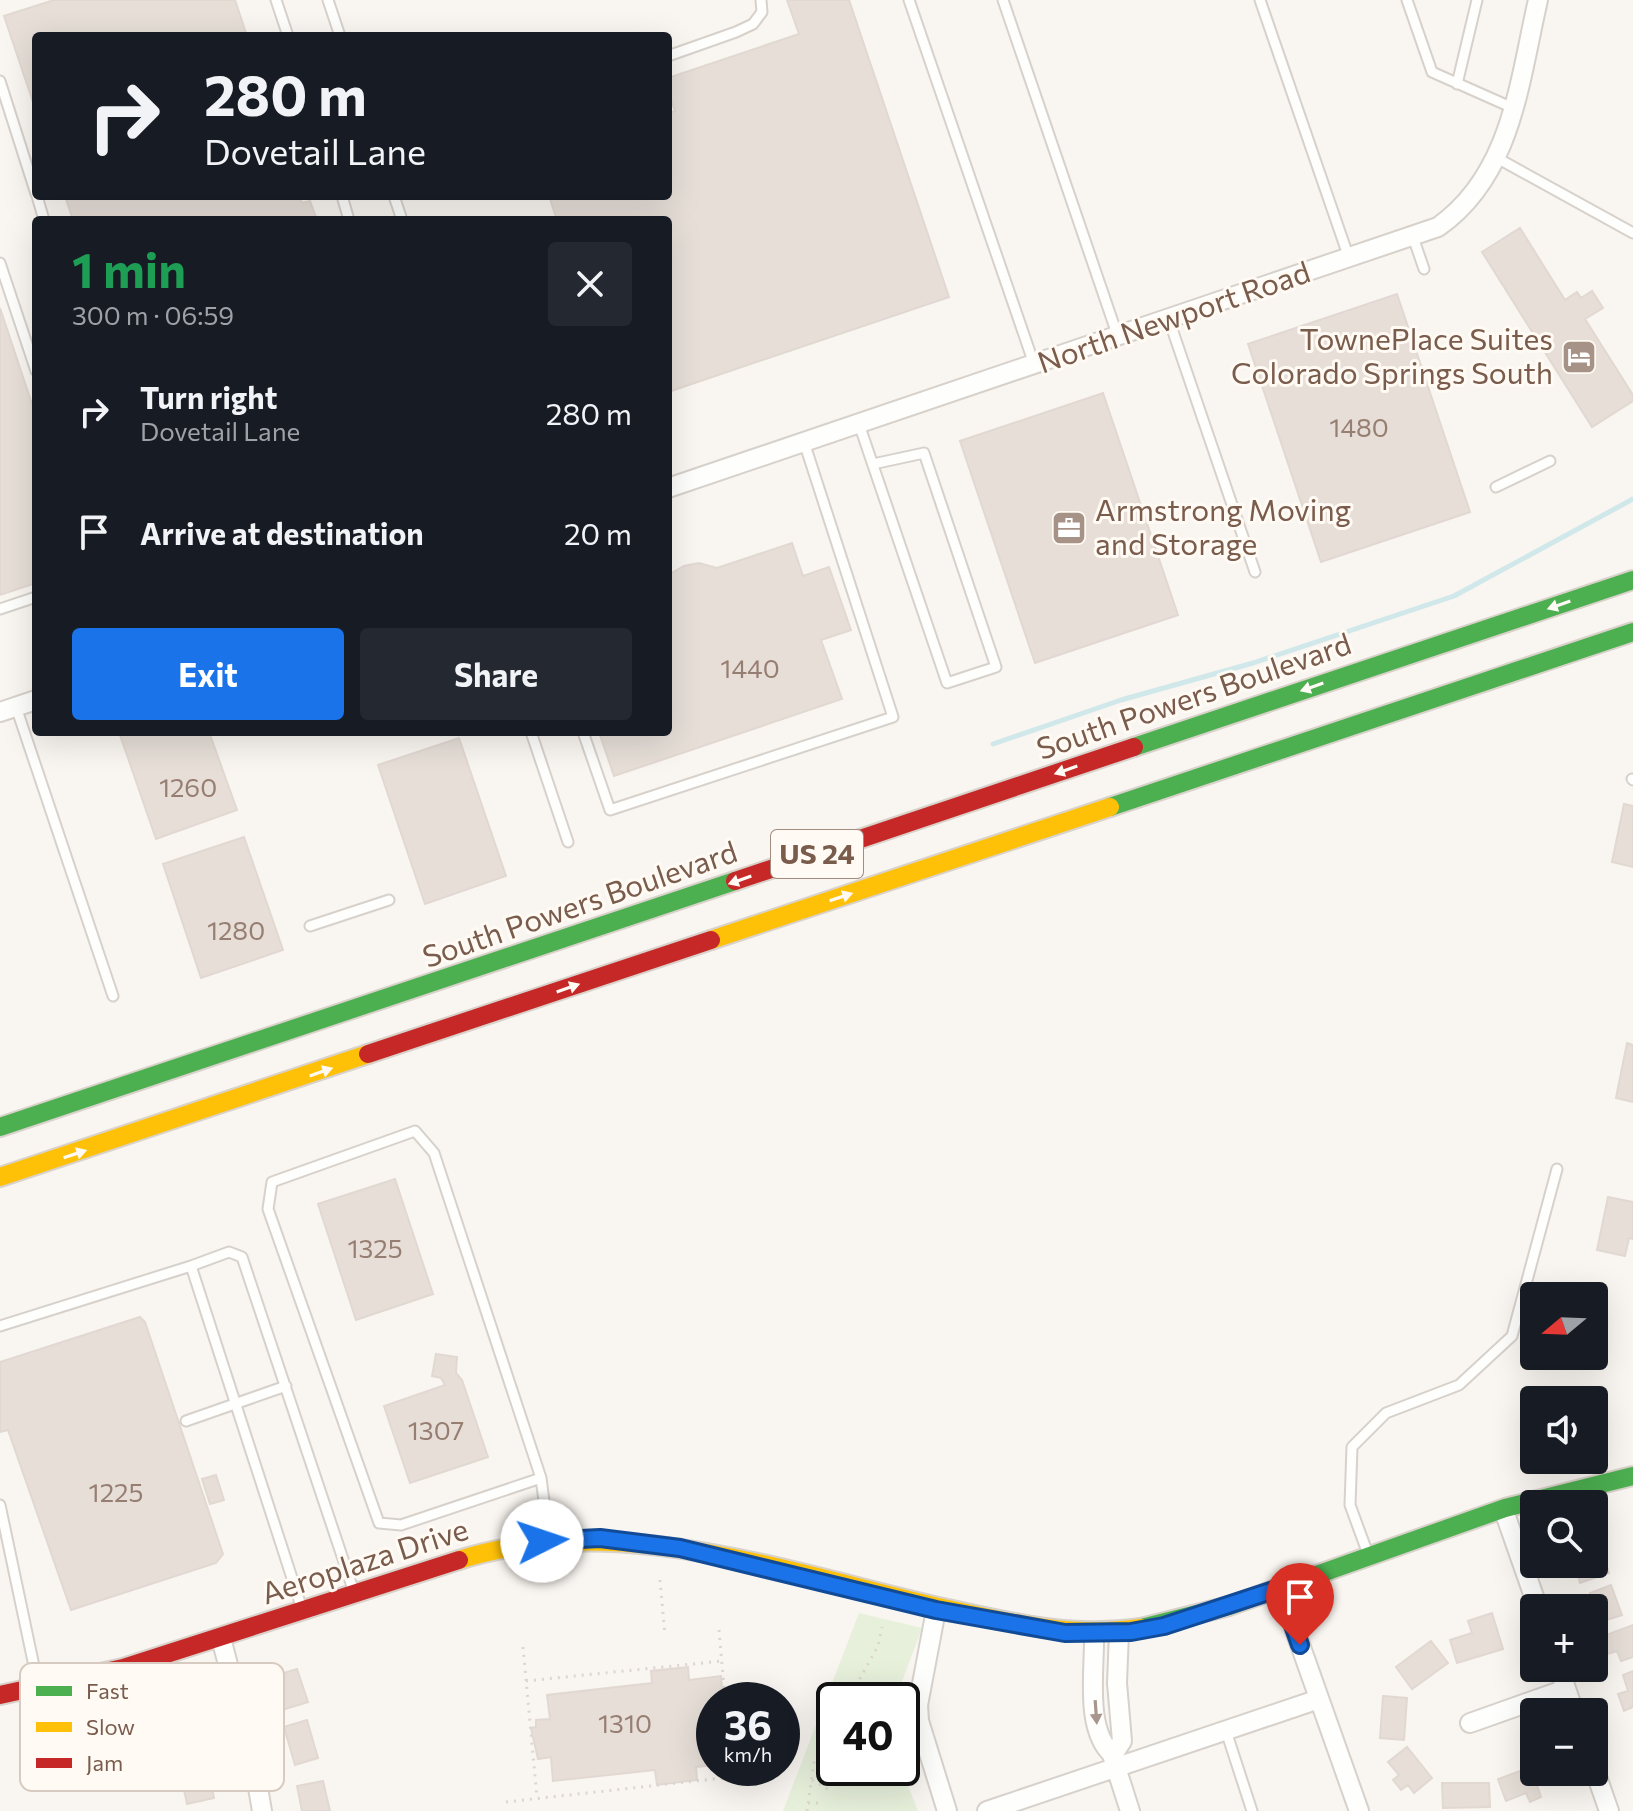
<!DOCTYPE html>
<meta charset="utf-8">
<style>
:root{--surface:#171b24;--page:#242831;--text:#f1f3f6;--muted:#9ea1a6;--accent:#1a73e8}
body{margin:0;font-family:Commissioner,sans-serif;background:var(--page);color:var(--text);height:100vh;display:flex;flex-direction:column;font-size:30px;white-space:nowrap}
*{box-sizing:border-box;margin:0}
p{font-size:26px;color:var(--muted)}
.icon{flex:none;width:44px;height:44px;fill:none;stroke:currentColor;stroke-width:2;stroke-linecap:round;stroke-linejoin:round}
.map{position:relative;flex:1;overflow:hidden}
.drawer{position:absolute;left:32px;top:216px;width:640px;height:520px;display:flex;flex-direction:column;background:var(--surface);border-radius:8px;box-shadow:0 8px 32px #0002}
.drawer>*{flex:none}
.guide{position:absolute;left:32px;top:32px;width:640px;height:168px;border-radius:8px;box-shadow:0 8px 32px #0002;background:#171b24;color:var(--text);overflow:hidden}
.needle{width:52px;rotate:251deg}
.controls{position:absolute;left:1520px;top:1282px;display:grid;gap:16px}
.controls a{display:grid;place-items:center;width:88px;height:88px;border-radius:8px;background:var(--surface);box-shadow:0 8px 32px #0002;font-size:40px}
.speed{position:absolute;left:696px;top:1682px;display:flex;gap:16px;font-size:40px;font-weight:700;text-align:center}
.speed>*{display:grid;place-content:center;width:104px;height:104px;border-radius:50%;background:var(--surface);box-shadow:0 8px 32px #0002;line-height:1}
.speed small{font-size:20px;font-weight:400}
.speed .limit{border:4px solid #111;border-radius:12px;background:#fff;color:#111}
.pin{position:absolute;display:grid;place-items:center;width:68px;height:68px;color:#fff;margin:-82px -34px;border-radius:50% 50% 50% 0;rotate:-45deg;box-shadow:0 0 8px #0007}
.pin .icon{rotate:45deg}
.me{position:absolute;width:88px;margin:-44px;rotate:86deg;stroke-linejoin:round;filter:drop-shadow(0 0 6px #0008)}
.turn{display:flex;align-items:center;gap:28px;height:168px;padding:0 40px;font-size:36px}
.turn .icon{width:104px;height:104px;stroke-width:2.5}
.turn b{display:block;font-size:56px;line-height:68px}
.round{display:grid;place-items:center;flex:none;width:84px;height:84px;border-radius:8px;background:var(--page)}
.head{display:flex;align-items:center;justify-content:space-between;height:136px;padding:0 40px}
h1{font-size:48px;font-weight:700;line-height:60px;color:#1e9e55}
.primary-button{display:flex;gap:16px;margin-top:auto;padding:16px 40px}
.primary-button a{flex:1;height:92px;border-radius:8px;background:var(--accent);color:#fff;font-size:32px;font-weight:700;line-height:92px;text-align:center}
.primary-button a+a{background:var(--page);color:var(--text)}
ul{padding:0;list-style:none}
li{display:flex;align-items:center;gap:24px;height:120px;padding:0 40px}
li div{flex:1}
li b{display:block;font-size:30px}
li em{font-style:normal}
.map>svg:first-child{display:block}
.green{fill:#e7f0db}
.lines{fill:none;stroke-linecap:round;stroke-linejoin:round}
.stream{stroke:#d0e8ea;stroke-width:5}
.building{fill:#e6ded7;stroke:#e2d8d2;stroke-width:2}
.lane-casing{stroke:#d7d1cb;stroke-width:13}
.street-casing{stroke:#d7d1cb;stroke-width:22}
.fast-casing{stroke:#d9d2cb;stroke-width:22}
.slow-casing{stroke:#d9d2cb;stroke-width:22}
.jam-casing{stroke:#d9d2cb;stroke-width:22}
.path{stroke:#dcd5d0;stroke-width:3;stroke-dasharray:2 6;stroke-linecap:butt}
.lane{stroke:#fefefd;stroke-width:9}
.street{stroke:#fefefd;stroke-width:18}
.fast{stroke:#4caf50;stroke-width:18}
.slow{stroke:#ffc107;stroke-width:18}
.jam{stroke:#c62828;stroke-width:18}
.oneway{fill:#fffaf3}
.oneway2{fill:#a8958b}
.route-casing{stroke:#114b97;stroke-width:20}
.route{stroke:#1a73e8;stroke-width:14}
.labels{text-anchor:middle;stroke-width:6;stroke-linejoin:round;paint-order:stroke}
.number-label{font-size:26px;fill:#977e72}
.shield{fill:#fffaf3;stroke:#a28b7f;stroke-width:2}
.shield-label{font-size:28px;font-weight:bold;fill:#7a5c4d}
.street-label{font-size:30px;fill:#7a5c4d;stroke:#fffaf3}
.poi-label{font-size:30px;fill:#7a5c4d;stroke:#fffaf3;text-anchor:end}
.key{fill:#fffaf3;stroke:#d7cbc1;stroke-width:2}
.key-label{font-size:22px;fill:#7a5c4d}
</style>
<div class="map">
<svg width="1633" height="1811" viewBox="0 0 1633 1811">
<rect width="100%" height="100%" fill="#f9f5f0"/>
<path class="green" d="M859 1613 922 1628 895 1700H834V1768H901L918 1811H783Z"/>
<g class="lines">
<path class="stream" d="M993 744 1121 700 1253 663 1454 596 1633 499"/>
</g>
<path class="building" d="M54 0H235L247 36H36V111L4 16Z
M787 0H849L949 297 668 392V220H557L549 196H668V114L675 111 668 92V78L799 34Z
M65 196H299L302 203 310 201 317 220H73Z
M1520 228 1565 300 1577 292 1581 298 1592 291 1603 308 1585 319 1633 395V401L1592 427 1482 252Z
M1397 294 1470 512 1321 562 1248 344Z
M0 308 36 416V583L0 595Z
M1103 393 1178 615 1035 663 960 441Z
M792 543 803 576 829 567 851 630 821 640 842 699 614 776 599 732H668V575L684 566 699 563 717 568Z
M119 732H209L237 810 156 839Z
M459 738 506 876 425 904 378 765Z
M1624 804 1633 806V867L1612 862Z
M244 837 283 950 201 978 163 864Z
M1627 1043 1633 1045V1102L1616 1098Z
M395 1179 433 1294 356 1320 318 1204Z
M1608 1197 1633 1202V1239L1629 1238 1625 1256 1597 1250Z
M140 1317 145 1322 223 1554 216 1563 71 1610 8 1430 0 1432V1362Z
M436 1354 457 1357 456 1373 462 1380 488 1457 410 1483 384 1406 445 1385 441 1378 432 1376Z
M216 1475 224 1500 210 1504 202 1479Z
M1599 1541 1609 1573 1580 1583 1574 1564H1594V1543Z
M1611 1585 1622 1615 1594 1624V1608L1588 1607 1594 1605 1590 1593Z
M1492 1613 1503 1649 1457 1663 1450 1640 1472 1633 1468 1621Z
M1633 1625V1657L1621 1661 1617 1651 1604 1655 1598 1638Z
M1431 1641 1448 1663 1412 1689 1396 1667Z
M688 1667 689 1680 721 1676 723 1700H714V1765L696 1767 697 1780 657 1785 655 1770 553 1781 551 1757 538 1759 531 1728 536 1727V1720L550 1719 547 1695 652 1683 651 1671Z
M297 1669 308 1702 282 1710 271 1677Z
M1633 1671V1707L1624 1711 1618 1694 1628 1691 1623 1675Z
M1383 1696 1407 1698 1404 1740 1380 1738Z
M307 1720 318 1758 295 1765 284 1727Z
M1407 1747 1432 1778 1414 1793 1408 1785 1401 1790 1393 1780 1399 1775 1388 1762Z
M208 1764 214 1798 187 1804 180 1770Z
M1534 1766V1772H1538L1541 1780 1536 1782 1541 1797 1530 1802 1526 1793 1506 1801 1498 1779Z
M323 1781 330 1811H302L297 1786Z
M1442 1783H1489L1490 1807 1443 1808Z"/>
<g class="lines">
<g class="lane-casing">
<path id="lane" d="M276 0 288 36
M328 0 340 36
M909 0 1034 364
M1003 0 1118 337
M1260 0 1349 258
M1407 0 1432 72 1513 108
M668 56 736 32 753 24 762 12 761 0
M0 81 36 194
M1457 84 1477 0
M1497 158 1633 233
M37 196 44 220
M342 196 349 220
M394 196 402 220
M1413 237 1424 269
M0 263 36 371
M1169 320 1255 572
M859 424 947 683 996 667 924 453 873 464
M1496 487 1550 461
M0 609 36 597
M16 707 113 996
M531 732 568 842
M583 732 610 810 893 717 804 442
M1632 779 1633 780
M310 926 389 900
M0 1326 191 1266
M186 1421 286 1386
M541 1478 401 1525 379 1523 268 1209 272 1182 415 1131 434 1153 541 1478 549 1540
M0 1505 38 1685
M1368 1554 1350 1505 1352 1447 1386 1413 1459 1385 1512 1336 1557 1169
M302 1609 191 1266 229 1252 242 1257 354 1592
M1226 1731 1252 1811"/>
</g>
<g class="street-casing">
<path id="street" d="M668 488 1438 227C1512 175 1519 82 1538 0
M0 712 36 700
M1504 1511 1538 1608
M1280 1588 1359 1811
M936 1610 918 1705 919 1721 947 1811
M1094 1634C1095 1669 1084 1730 1113 1755L1122 1741 1117 1683 1119 1632
M221 1638 254 1764 262 1811
M1559 1668 1574 1712
M1470 1723 1566 1689
M1113 1758 1130 1811
M1594 1768 1609 1811
M987 1811 1319 1699"/>
</g>
<g class="fast-casing">
<path id="fast" d="M1134 747 1633 580
M1110 807 1633 632
M0 1127 735 881
M1141 1628 1229 1606 1505 1508 1633 1476"/>
</g>
<g class="slow-casing">
<path id="slow" d="M711 940 1110 807
M0 1177 368 1054
M459 1560C615 1510 789 1573 943 1608 1010 1623 1072 1638 1141 1628"/>
</g>
<g class="jam-casing">
<path id="jam" d="M735 881 1134 747
M368 1054 711 940
M0 1695 123 1668 459 1560"/>
</g>
<path class="path" d="M660 1580 665 1635
M719 1630 724 1687 740 1700
M523 1647 537 1798
M526 1681 722 1661
M848 1700 878 1646 882 1627
M812 1780 833 1792
M506 1802 731 1777 732 1768
M808 1803H824
M807 1811 814 1762 834 1722"/>
<use href="#lane" class="lane"/>
<use href="#street" class="street"/>
<use href="#fast" class="fast"/>
<use href="#slow" class="slow"/>
<use href="#jam" class="jam"/>
</g>
<defs><path id="oneway-solid" d="M-6-.8H1V-3.2L6.5 0L1 3.2V.8H-6Z" transform="scale(2)"/></defs>
<g class="oneway">
<use href="#oneway-solid" transform="translate(1559 605) rotate(161)"/>
<use href="#oneway-solid" transform="translate(1312 687) rotate(161)"/>
<use href="#oneway-solid" transform="translate(1066 770) rotate(161)"/>
<use href="#oneway-solid" transform="translate(740 880) rotate(161)"/>
<use href="#oneway-solid" transform="translate(841 897) rotate(-18)"/>
<use href="#oneway-solid" transform="translate(568 988) rotate(-19)"/>
<use href="#oneway-solid" transform="translate(321 1072) rotate(-19)"/>
<use href="#oneway-solid" transform="translate(75 1154) rotate(-18)"/>
</g>
<use class="oneway2" href="#oneway-solid" transform="translate(1096 1712) rotate(86)"/>
<g class="lines">
<g class="route-casing">
<path id="route" d="M542 1541 600 1538 680 1548 936 1610 1065 1633 1131 1632 1164 1626 1280 1588 1300 1645"/>
</g>
<use href="#route" class="route"/>
</g>
<defs>
<g id="hotel-square" transform="scale(1.8)"><rect x="-9" y="-9" width="18" height="18" rx="4" fill="#a69286" stroke="#fffaf3"/><path d="M-6-4.5h1.5V1H6V5H4.5V3h-9V5H-6ZM-4 0a1.8 1.8 0 1 1 3.6 0ZM.5 0V-2.5h3Q6-2.5 6 0Z" fill="#fff"/></g>
<g id="office-square" transform="scale(1.8)"><rect x="-9" y="-9" width="18" height="18" rx="4" fill="#a69286" stroke="#fffaf3"/><path d="M-6-3h4V-5.5h4V-3h4V5H-6ZM-1-4.5V-3h2v-1.5ZM-6 0V1H6V0Z" fill="#fff"/></g>
</defs>
<g fill-rule="evenodd">
<use href="#hotel-square" x="1579" y="357"/>
<use href="#office-square" x="1069" y="528"/>
</g>
<g class="labels">
<g class="number-label">
<text x="1359" y="437">1480</text>
<text x="750" y="678">1440</text>
<text x="188" y="797">1260</text>
<text x="236" y="940">1280</text>
<text x="375" y="1258">1325</text>
<text x="436" y="1440">1307</text>
<text x="116" y="1502">1225</text>
<text x="625" y="1733">1310</text>
</g>
<rect class="shield" x="771" y="830" width="92" height="48" rx="6"/>
<g class="shield-label">
<text x="817" y="864">US 24</text>
</g>
<g class="street-label">
<text transform="translate(1174 318) rotate(-19)" y="10">North Newport Road</text>
<text transform="translate(1194 697) rotate(-19)" y="10">South Powers Boulevard</text>
<text transform="translate(580 905) rotate(-19)" y="10">South Powers Boulevard</text>
<text transform="translate(365 1562) rotate(-18)" y="10">Aeroplaza Drive</text>
</g>
<g class="poi-label">
<text x="1553" y="350">TownePlace Suites<tspan x="1553" dy="34">Colorado Springs South</tspan></text>
<text x="1095" y="521" text-anchor="start">Armstrong Moving<tspan x="1095" dy="34">and Storage</tspan></text>
</g>
</g>
<rect x="20" y="1663" width="264" height="128" rx="12" class="key"/>
<rect x="36" y="1686" width="36" height="10" fill="#4caf50"/>
<rect x="36" y="1722" width="36" height="10" fill="#ffc107"/>
<rect x="36" y="1758" width="36" height="10" fill="#c62828"/>
<g class="key-label">
<text x="86" y="1699">Fast</text>
<text x="86" y="1735">Slow</text>
<text x="86" y="1771">Jam</text>
</g>
</svg>
<div class="controls">
<a><svg class="needle" viewBox="-14 -14 28 28"><path d="M0-13l5 13h-10z" fill="#e53935"/><path d="M0 13l5-13h-10z" fill="#9ea1a6"/></svg></a>
<a><svg class="icon" aria-label="sound" viewBox="0 0 24 24"><path d="M4 9h4l5-4v14l-5-4H4zM17 9q2 3 0 6"/></svg></a>
<a><svg class="icon" aria-label="search" viewBox="0 0 24 24"><circle cx="10" cy="10" r="6"/><path d="M15 15l6 6"/></svg></a>
<a>+</a>
<a>−</a>
</div>
<div class="speed"><div>36<small>km/h</small></div><div class="limit">40</div></div>
<div class="pin" style="left:1300px;top:1645px;background:#d93025"><svg class="icon" aria-label="arrive" viewBox="0 0 24 24"><path d="M6 21V4h12l-3 4 3 4H6"/></svg></div>
<svg class="me" style="left:542px;top:1541px" viewBox="-20 -20 40 40"><circle r="19" fill="#fff"/><path d="M0-13L10 11 0 6-10 11z" fill="#1a73e8"/></svg>
<div class="guide">
<div class="turn"><svg class="icon" aria-label="right" viewBox="0 0 24 24"><path d="M7 20v-9h11M14 6l5 5-5 5"/></svg><div><b>280 m</b>Dovetail Lane</div></div>
</div>
<section class="drawer">
<div class="head"><div><h1>1 min</h1><p>300 m · 06:59</p></div><a class="round"><svg class="icon" aria-label="close" viewBox="0 0 24 24"><path d="M6 6l12 12M18 6L6 18"/></svg></a></div>
<ul>
<li><svg class="icon" aria-label="right" viewBox="0 0 24 24"><path d="M7 20v-9h11M14 6l5 5-5 5"/></svg><div><b>Turn right</b><p>Dovetail Lane</p></div><em>280 m</em></li>
<li><svg class="icon" aria-label="arrive" viewBox="0 0 24 24"><path d="M6 21V4h12l-3 4 3 4H6"/></svg><div><b>Arrive at destination</b></div><em>20 m</em></li>
</ul>
<div class="primary-button"><a>Exit</a><a>Share</a></div>
</section>
</div>
